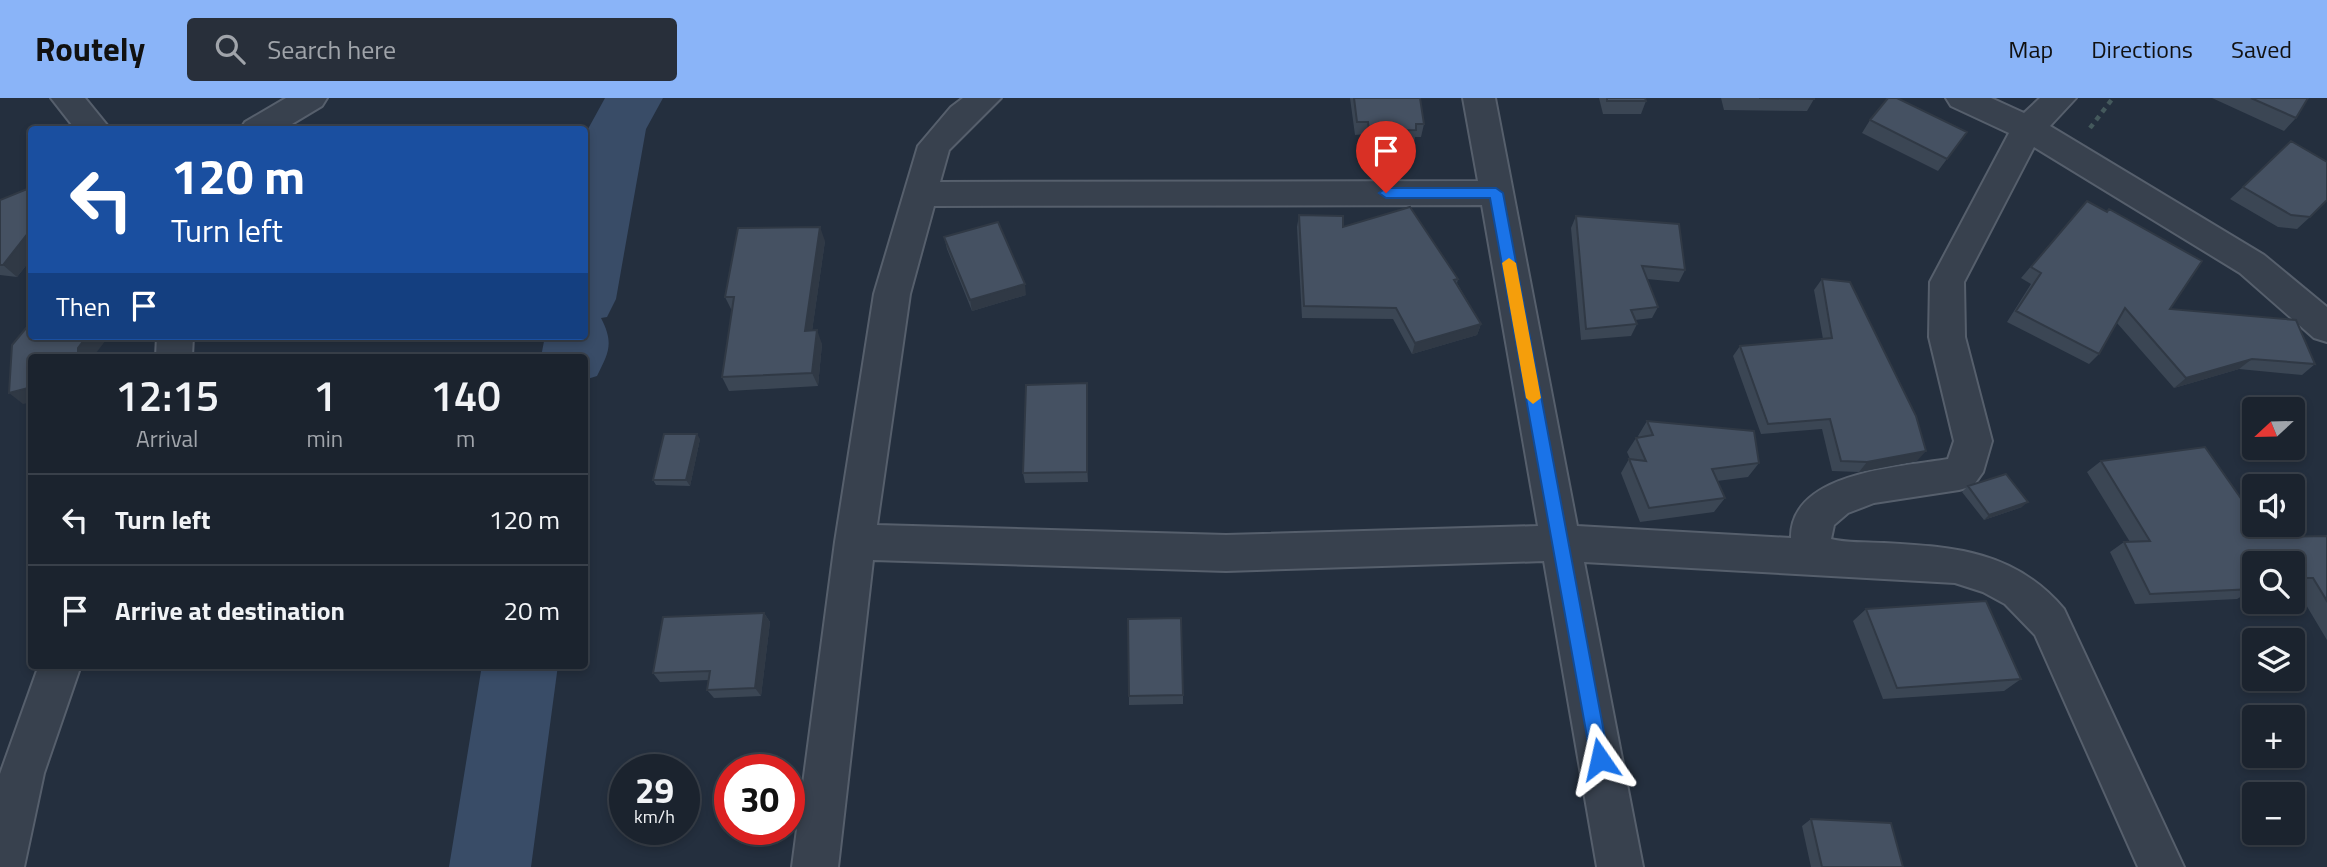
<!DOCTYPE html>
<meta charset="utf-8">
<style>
:root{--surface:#1b232e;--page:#282f3a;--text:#f1f3f6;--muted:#a0a4aa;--line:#39404a;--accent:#8ab4f8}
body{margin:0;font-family:"Titillium Web",sans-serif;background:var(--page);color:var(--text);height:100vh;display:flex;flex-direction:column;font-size:26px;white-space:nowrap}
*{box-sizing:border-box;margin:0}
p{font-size:23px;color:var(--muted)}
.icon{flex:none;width:38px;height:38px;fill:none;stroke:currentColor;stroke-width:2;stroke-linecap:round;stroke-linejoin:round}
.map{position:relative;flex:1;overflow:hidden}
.panel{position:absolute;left:28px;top:256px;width:560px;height:315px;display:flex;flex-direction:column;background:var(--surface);border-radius:7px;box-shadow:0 4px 10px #0003,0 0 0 2px var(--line)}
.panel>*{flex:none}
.hud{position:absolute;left:28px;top:28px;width:560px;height:214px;border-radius:7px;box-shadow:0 4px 10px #0003,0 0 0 2px var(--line);background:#1a4fa0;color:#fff;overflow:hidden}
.needle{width:46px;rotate:248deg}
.fabs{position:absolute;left:2242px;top:299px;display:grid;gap:14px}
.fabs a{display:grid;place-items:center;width:63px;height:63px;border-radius:7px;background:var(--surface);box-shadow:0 4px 10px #0003,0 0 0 2px var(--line);font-size:35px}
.speed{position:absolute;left:609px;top:656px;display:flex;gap:14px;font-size:35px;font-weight:700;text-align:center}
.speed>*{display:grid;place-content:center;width:91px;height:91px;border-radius:50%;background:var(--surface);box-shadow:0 4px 10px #0003,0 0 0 2px var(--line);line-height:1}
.speed small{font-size:18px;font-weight:400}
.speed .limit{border:10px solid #d22;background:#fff;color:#111}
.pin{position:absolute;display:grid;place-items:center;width:60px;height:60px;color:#fff;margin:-72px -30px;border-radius:50% 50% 50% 0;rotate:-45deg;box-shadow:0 0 7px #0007}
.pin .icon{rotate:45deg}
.me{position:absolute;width:77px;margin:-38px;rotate:349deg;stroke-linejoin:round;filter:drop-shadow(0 0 5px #0008)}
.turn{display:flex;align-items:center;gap:24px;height:147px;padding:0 28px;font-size:32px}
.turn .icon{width:91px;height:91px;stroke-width:2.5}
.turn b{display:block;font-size:49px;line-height:60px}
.then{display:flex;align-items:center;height:66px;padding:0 28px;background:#0003;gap:14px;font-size:26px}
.eta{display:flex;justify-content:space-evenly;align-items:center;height:119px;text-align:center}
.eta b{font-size:42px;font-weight:600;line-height:49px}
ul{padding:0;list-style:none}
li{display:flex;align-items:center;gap:21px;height:91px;padding:0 28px;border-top:2px solid var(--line)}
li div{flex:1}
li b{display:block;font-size:26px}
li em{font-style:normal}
header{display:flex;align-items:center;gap:42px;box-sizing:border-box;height:98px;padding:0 35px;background:var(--accent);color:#111}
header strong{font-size:33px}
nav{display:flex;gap:38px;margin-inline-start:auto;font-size:24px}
.search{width:490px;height:63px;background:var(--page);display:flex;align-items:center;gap:18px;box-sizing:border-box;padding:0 24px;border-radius:7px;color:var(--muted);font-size:26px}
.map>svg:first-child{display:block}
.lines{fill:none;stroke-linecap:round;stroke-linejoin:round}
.river{fill:#394c67;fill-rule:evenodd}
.minor-casing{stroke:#565f6c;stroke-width:4}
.path{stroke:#44595c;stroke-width:4.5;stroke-dasharray:5 5;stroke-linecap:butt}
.minor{fill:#38414e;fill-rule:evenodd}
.wall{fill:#3b4654}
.shaded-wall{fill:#303945}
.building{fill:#455162;stroke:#303945;stroke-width:2}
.route{fill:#1a73e8;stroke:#114b97;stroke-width:2}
.slow{fill:#f59e0b}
</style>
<header>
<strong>Routely</strong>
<div class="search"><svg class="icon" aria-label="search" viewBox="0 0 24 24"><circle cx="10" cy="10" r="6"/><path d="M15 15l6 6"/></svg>Search here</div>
<nav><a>Map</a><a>Directions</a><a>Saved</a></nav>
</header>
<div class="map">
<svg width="2327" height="769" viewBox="0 0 2327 769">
<rect width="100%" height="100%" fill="#242f3e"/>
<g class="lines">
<path class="river" d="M605 0H663L646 31 616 201 607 219 601 220C614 245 609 254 597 278L584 282V259H541L545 238H584V47L588 31Z
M482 567H558L531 769H449Z"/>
<g class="minor-casing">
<path id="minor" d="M51 0H85L111 32H76Z
M286 0H327L322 8 282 32H240L245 24Z
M963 0H1001L949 52 940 84 1478 83 1463 0H1495L1577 428 1791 440C1790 373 1903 369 1948 361L1954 343 1929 239 1930 184 2009 35 1951 8 1946 0H1991L2024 15 2040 0H2076L2050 28 2264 157 2327 209V244L2314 240 2240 175 2034 49 1964 184 1965 239 1992 343 1983 374 1973 388 1959 392 1874 405 1848 415 1834 427 1831 441C1846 445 1867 444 1884 445 1955 449 2015 453 2064 511L2184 769H2138L2035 537 2005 506 1983 494 1955 485 1584 464 1643 769H1597L1544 463 1226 473 873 462 838 769H792L835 444 874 196 918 48 951 9ZM1482 107 1538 428 1226 437 877 427 910 196 934 108Z
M157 238H193L192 259H156Z
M39 567H81L44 675 24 769H0V676Z"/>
</g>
<path class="path" d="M2090 30 2113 0"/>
<use href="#minor" class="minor"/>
</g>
<path class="wall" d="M1350 0H1420L1424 26 1421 39H1415L1414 45H1367L1366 36 1355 37Z
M1599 0H1645L1646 3 1641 16H1603Z
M1721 0H1814V1L1807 13 1724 12Z
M2212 0H2308L2296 20 2284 33Z
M1870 22 1967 34 1938 73 1862 35Z
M32 89V160L17 179 0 177V102Z
M2243 89 2310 119 2297 131 2278 129 2230 101Z
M2087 103 2170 211 2315 266 2302 277 2239 271 2174 290 2117 225 2099 256 2089 266 2007 224 2031 186 2021 180Z
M1299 117 1343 129 1458 181 1457 185 1481 226 1477 237 1412 256 1393 221 1302 220 1297 129Z
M1576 118 1685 172 1679 184 1647 181 1658 209 1652 220 1635 222 1637 226 1631 238 1581 242 1571 130Z
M944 139 1026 197 972 213 947 151Z
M825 143 812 233 822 246 818 288 729 293 722 279 732 213 725 199Z
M1822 181 1917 363 1859 374 1832 373 1822 331 1761 336 1733 258 1740 248 1823 241 1814 192Z
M1087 285 1088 296V384L1025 385 1023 375Z
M1647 323 1759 365 1748 379 1717 383 1725 400 1714 414 1640 424 1621 375 1629 361H1630L1627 354 1636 340 1639 339 1638 338Z
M700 341 690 388 656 387 653 382Z
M2101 363 2268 439 2327 438V542L2296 490H2292V466H2254V491L2237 501 2135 506 2110 454 2124 444H2130L2087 374Z
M1968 388 2022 409 1984 422 1962 394Z
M1866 511 2021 581 2004 593 1883 601 1853 523Z
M764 515 770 524 761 598 714 600 707 592 709 582 660 584 653 575Z
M1183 597V606L1129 607V598Z
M1811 721 1903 769H1811L1802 728Z"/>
<path class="shaded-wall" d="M820 129 825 143 810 247 805 233Z
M32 130V160L17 179 3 167Z
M1025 186 1026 197 972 213 970 202Z
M1481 226 1477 237 1412 256 1415 245Z
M817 232 822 246 818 288 812 275Z
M87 238H109L93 259H78V250Z
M2252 261 2239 271 2174 290 2186 280Z
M1087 285 1088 296V384L1087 374Z
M32 289V304L23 306 9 295Z
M697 336 700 341 690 388 686 382Z
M1926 353 1917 363 1859 374 1867 364Z
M2028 404 2022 409 1984 422 1989 417Z
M764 515 770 524 761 598 755 590Z"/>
<path class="building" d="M1354 0H1420L1424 26H1416V32L1369 33 1368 24H1357Z
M1607 0H1645L1646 3H1607Z
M1759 0H1814V1Z
M1888 0H1897L1967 34 1947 61 1870 22Z
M2251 0H2308L2296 20Z
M2291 43 2327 64V102L2310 119 2291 117 2243 89Z
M32 89V130L3 167H0V102Z
M2087 103 2107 114 2109 111 2202 163 2170 211 2296 222 2315 266 2252 261 2186 280 2125 210 2099 256 2016 213 2041 175 2031 169Z
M1410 109 1458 181 1454 182 1481 226 1415 245 1396 210 1304 208 1299 117 1343 118V129Z
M1576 118 1679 126 1685 172 1642 168 1658 209 1631 212 1637 226 1586 231Z
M998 124 1025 186 970 202 944 139Z
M820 129 805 233 817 232 812 275 722 279 734 199H725L738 130Z
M1822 181 1850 184 1916 318 1926 353 1867 364 1841 363 1830 321 1768 326 1740 248 1832 240Z
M32 223V238H87L78 250V259H32V289L9 295 12 247Z
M1087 285V374L1023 375 1026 287Z
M32 311V345L28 346Z
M1647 323 1754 333 1759 365 1712 371 1725 400 1649 410 1629 361 1646 363 1636 340 1653 337Z
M664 336H697L686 382H653Z
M2205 349 2254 419V427H2259L2268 439 2327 438V503L2313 480H2292V466H2254V481L2248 482 2253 491 2150 496 2124 444 2150 443 2101 363Z
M2006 376 2028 404 1989 417 1968 388Z
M1986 503 2021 581 1897 590 1866 511Z
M764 515 755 590 707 592 710 573 653 575 663 519Z
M1181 520 1183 597 1129 598 1128 521Z
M1811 721 1891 725 1903 769H1822Z"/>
<path class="route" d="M1386 90H1496L1503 95 1609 661 1606 667 1600 670 1594 667 1591 661 1490 100H1386L1379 95Z"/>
<path class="slow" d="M1509 160 1516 165 1541 300 1533 306 1526 300 1502 165Z"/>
</svg>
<div class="fabs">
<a><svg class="needle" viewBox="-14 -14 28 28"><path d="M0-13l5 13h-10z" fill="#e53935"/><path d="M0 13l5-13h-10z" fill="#a0a4aa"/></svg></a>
<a><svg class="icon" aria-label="sound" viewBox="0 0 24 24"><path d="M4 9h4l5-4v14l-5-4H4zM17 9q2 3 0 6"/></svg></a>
<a><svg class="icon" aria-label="search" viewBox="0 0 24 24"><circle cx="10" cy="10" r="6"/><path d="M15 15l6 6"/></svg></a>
<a><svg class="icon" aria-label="layers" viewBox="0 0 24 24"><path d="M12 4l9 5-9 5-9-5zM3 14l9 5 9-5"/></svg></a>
<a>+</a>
<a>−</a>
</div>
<div class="speed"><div>29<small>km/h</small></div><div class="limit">30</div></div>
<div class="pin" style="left:1386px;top:95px;background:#d93025"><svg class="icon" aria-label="arrive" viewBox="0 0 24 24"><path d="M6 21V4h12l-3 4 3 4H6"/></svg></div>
<svg class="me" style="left:1600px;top:661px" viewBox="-20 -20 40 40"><path d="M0-17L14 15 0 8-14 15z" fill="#1a73e8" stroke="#fff" stroke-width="4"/></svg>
<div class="hud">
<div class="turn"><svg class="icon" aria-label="left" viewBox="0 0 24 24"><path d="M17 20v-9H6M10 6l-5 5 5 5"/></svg><div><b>120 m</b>Turn left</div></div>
<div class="then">Then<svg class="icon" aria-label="arrive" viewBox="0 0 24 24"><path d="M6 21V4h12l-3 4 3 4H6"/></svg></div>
</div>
<section class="panel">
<div class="eta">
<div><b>12:15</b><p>Arrival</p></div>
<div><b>1</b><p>min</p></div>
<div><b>140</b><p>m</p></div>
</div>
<ul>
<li><svg class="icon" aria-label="left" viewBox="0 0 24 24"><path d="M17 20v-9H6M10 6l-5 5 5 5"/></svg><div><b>Turn left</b></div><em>120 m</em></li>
<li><svg class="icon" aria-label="arrive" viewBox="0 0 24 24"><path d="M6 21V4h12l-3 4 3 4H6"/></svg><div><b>Arrive at destination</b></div><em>20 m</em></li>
</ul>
</section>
</div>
